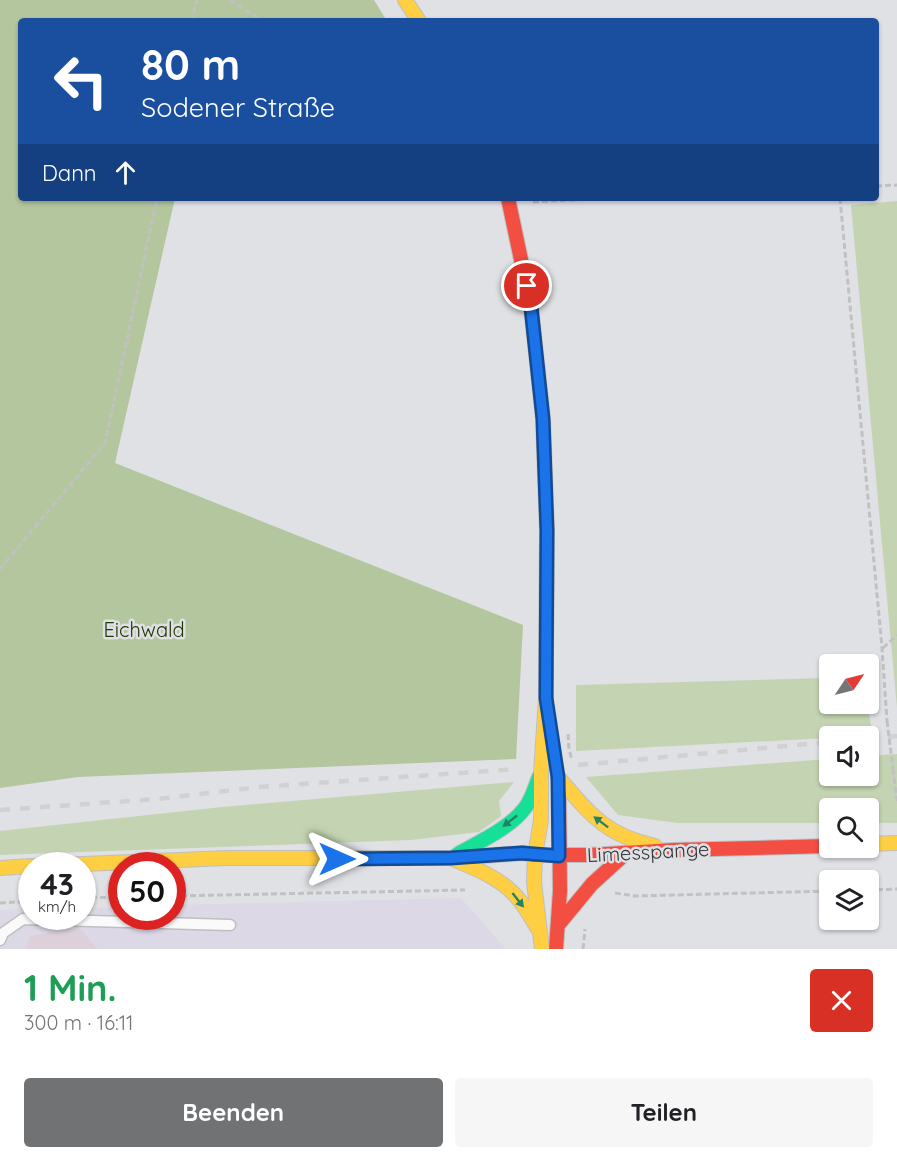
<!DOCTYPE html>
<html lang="de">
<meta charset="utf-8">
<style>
:root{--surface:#fff;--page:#f6f6f6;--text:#202124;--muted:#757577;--accent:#707274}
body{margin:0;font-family:Quicksand,sans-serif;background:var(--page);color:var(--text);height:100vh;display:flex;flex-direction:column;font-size:22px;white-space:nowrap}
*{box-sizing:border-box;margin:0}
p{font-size:20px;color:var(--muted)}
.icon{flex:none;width:33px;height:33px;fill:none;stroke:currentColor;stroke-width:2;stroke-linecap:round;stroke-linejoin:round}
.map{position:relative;height:949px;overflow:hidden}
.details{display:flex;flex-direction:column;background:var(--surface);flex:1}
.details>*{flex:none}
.banner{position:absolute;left:18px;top:18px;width:861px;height:183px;border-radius:6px;box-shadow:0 2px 4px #0004;background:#1a4fa0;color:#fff;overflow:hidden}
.needle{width:39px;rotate:55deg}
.controls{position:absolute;left:819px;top:654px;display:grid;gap:12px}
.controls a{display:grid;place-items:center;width:60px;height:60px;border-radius:6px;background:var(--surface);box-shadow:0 2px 4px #0004;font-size:30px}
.speed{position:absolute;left:18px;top:852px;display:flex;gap:12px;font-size:30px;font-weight:700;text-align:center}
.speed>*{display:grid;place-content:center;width:78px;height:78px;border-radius:50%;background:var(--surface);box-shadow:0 2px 4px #0004;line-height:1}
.speed small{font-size:15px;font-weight:400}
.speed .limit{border:9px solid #d22;background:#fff;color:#111}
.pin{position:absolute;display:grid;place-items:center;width:51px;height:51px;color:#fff;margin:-26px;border:3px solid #fff;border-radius:50%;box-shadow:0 2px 6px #0007}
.me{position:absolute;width:66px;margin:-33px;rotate:90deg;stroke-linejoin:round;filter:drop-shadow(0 0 4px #0008)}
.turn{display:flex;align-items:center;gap:21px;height:126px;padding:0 24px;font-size:27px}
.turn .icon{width:78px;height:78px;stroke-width:2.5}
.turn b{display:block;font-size:42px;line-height:51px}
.then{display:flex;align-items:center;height:57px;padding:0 24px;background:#0003;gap:12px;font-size:22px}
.round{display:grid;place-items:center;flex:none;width:63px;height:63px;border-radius:6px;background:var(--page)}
.summary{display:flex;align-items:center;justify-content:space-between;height:102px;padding:0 24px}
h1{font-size:36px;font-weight:800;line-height:45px;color:#1e9e55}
.action{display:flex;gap:12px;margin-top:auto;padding:12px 24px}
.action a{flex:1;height:69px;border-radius:6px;background:var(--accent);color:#fff;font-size:24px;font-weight:800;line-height:69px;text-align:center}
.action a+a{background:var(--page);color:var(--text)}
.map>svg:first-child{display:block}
.commercial{fill:#ddd8e5}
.green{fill:#c4d4b2}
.forest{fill:#b4c69e}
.building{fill:#ddd0db}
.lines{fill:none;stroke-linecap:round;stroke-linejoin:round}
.lane-casing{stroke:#bebfc1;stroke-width:13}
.fast-casing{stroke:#bebfc1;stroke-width:16}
.slow-casing{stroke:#bebfc1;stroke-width:16}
.jam-casing{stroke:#bebfc1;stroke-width:16}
.path{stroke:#c1c1c3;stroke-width:3;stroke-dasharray:6 3;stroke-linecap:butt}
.lane{stroke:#fafafb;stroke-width:10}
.fast{stroke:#16e098;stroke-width:14}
.slow{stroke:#ffcf43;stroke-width:14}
.jam{stroke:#f24e42;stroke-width:14}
.rail{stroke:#d1d1d1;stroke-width:4.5;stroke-dasharray:10 10;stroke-linecap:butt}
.path-bridge{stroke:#c1c1c3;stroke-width:3;stroke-dasharray:6 3;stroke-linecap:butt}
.oneway{fill:#278263}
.route-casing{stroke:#114b97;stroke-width:15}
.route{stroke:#1a73e8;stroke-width:10}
.labels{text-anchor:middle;stroke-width:5;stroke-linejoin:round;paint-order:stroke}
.park-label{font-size:20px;fill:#233500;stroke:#dee0e5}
.street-label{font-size:20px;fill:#353637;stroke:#dee0e5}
</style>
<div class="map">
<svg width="897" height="949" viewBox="0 0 897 949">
<rect width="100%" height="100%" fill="#dfe1e4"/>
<path class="commercial" d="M461 898 506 949H0V910L31 909 32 916H82L83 908 121 907 122 916H172L173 905Z"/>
<path class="green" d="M897 201V708L851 205Z
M829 678 830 704H867L873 735 830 736 829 738 576 751V685Z
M897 754V823H869L868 808H830L829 823H678L618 815 586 777 829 759 830 776H868L869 756Z
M514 782 499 801 501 816 479 832 411 840 0 855V831L222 807Z"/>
<path class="forest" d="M0 0H374L387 21H21V198H175L115 463 523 625 516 759 78 777 0 788Z"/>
<path class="building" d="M79 927 97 949H26L30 936Z"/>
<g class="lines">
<g class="lane-casing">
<path id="lane" d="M0 940 3 933 23 919 230 925"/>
</g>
<g class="fast-casing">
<path id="fast" d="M458 854C479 842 510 828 525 808 532 799 535 787 539 777"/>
</g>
<g class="slow-casing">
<path id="slow" d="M405 0 419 21
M558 777C590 814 605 835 655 846
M868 844 897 843
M453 859C474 868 498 877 514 894 524 904 531 917 538 929
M35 866 227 858H451L467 857
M0 868 32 866
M542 949 534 882 535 855 541 820V773L546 698V652"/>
</g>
<g class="jam-casing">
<path id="jam" d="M508 198 531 307 543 419 547 531 546 652
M467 857 522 853 535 855H589L674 850 830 846
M559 924 592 884 625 854
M556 949 560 891 559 795"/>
</g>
<path class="path" d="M230 0 263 21
M191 21 197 0
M876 186 897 185
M840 198 882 648 887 721
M533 202 612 198
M0 569 105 443 157 198
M883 648 897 635
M568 734 569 749 572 760
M893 769 897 801
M868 890 897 889
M615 893 635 896 830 891
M172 896 465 890
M82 898 122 897
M0 903 32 901
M583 949 585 929"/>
<use href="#lane" class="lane"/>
<use href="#fast" class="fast"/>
<use href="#slow" class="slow"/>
<use href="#jam" class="jam"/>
<path class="rail" d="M868 739 897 736
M578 765 830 742
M0 810 158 799 259 787 518 769"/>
<path class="path-bridge" d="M887 721 893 769"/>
</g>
<defs><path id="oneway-solid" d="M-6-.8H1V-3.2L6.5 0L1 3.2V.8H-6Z" transform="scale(1.5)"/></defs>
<g class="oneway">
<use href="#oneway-solid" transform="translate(510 821) rotate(142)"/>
<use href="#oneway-solid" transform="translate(601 822) rotate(-143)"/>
<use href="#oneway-solid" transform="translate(518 900) rotate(52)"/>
</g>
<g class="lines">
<g class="route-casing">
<path id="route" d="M337 859 451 858 522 853 559 856 558 777 546 698 547 531 543 419 531 307 527 286"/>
</g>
<use href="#route" class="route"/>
</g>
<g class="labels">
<g class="park-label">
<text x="144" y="637">Eichwald</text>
</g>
<g class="street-label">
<text transform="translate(648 852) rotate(-3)" y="7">Limesspange</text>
</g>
</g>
</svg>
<div class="controls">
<a><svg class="needle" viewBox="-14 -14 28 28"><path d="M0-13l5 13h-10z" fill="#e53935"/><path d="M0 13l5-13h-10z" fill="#757577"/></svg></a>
<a><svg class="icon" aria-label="sound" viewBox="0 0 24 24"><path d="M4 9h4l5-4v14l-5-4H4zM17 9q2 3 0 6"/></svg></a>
<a><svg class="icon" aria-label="search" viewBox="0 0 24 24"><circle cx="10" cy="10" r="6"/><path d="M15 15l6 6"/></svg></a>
<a><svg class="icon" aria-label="layers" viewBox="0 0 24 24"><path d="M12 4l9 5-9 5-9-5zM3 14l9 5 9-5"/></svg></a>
</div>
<div class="speed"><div>43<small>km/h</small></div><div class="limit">50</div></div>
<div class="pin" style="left:527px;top:286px;background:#d93025"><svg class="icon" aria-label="arrive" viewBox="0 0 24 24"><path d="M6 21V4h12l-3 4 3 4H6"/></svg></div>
<svg class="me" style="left:337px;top:859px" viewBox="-20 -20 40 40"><path d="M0-17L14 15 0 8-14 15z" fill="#1a73e8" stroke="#fff" stroke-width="4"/></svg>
<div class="banner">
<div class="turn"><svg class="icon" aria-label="left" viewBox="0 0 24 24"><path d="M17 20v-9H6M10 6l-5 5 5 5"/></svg><div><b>80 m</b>Sodener Straße</div></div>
<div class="then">Dann<svg class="icon" aria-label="ahead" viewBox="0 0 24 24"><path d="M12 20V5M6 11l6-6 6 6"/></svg></div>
</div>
</div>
<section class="details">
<div class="summary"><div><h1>1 Min.</h1><p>300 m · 16:11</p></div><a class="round" style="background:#d93025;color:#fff"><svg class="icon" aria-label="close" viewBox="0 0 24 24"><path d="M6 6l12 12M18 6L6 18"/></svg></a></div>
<div class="action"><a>Beenden</a><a>Teilen</a></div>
</section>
